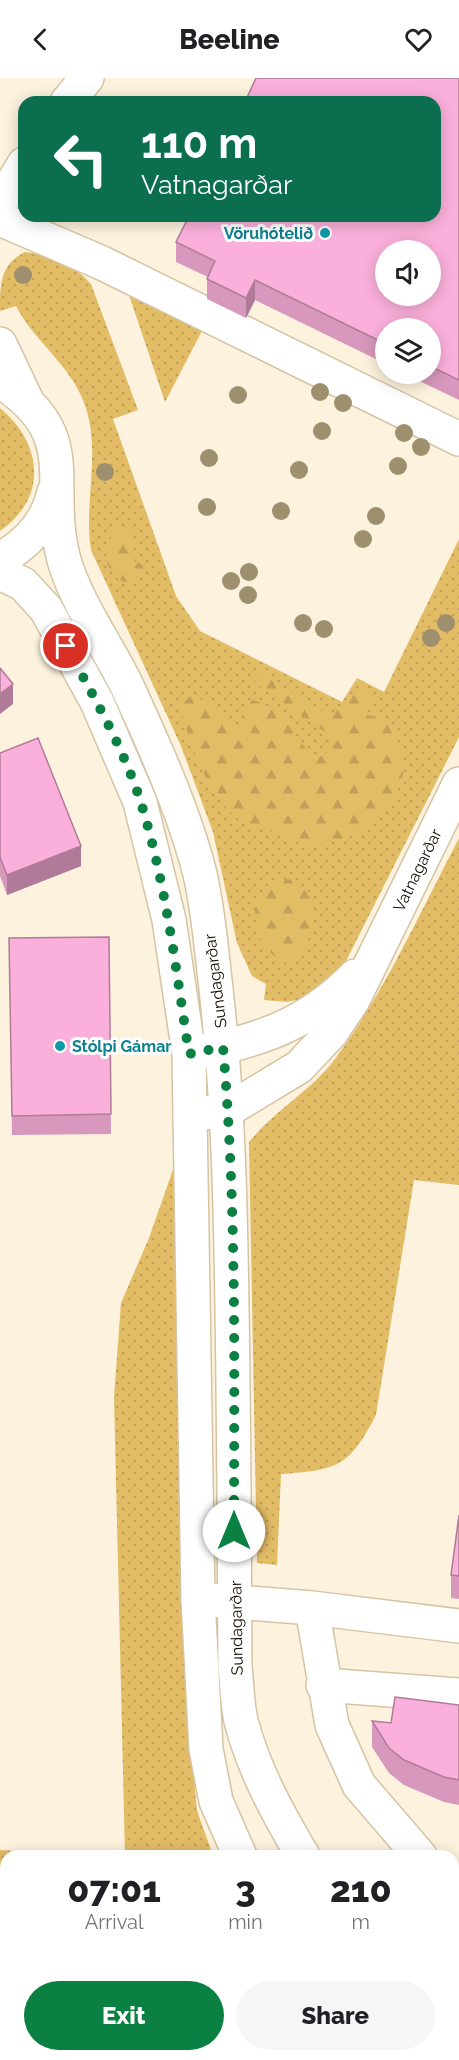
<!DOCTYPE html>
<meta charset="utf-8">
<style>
:root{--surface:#fff;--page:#f6f6f6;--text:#202124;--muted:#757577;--accent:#0b8043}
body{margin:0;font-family:Raleway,sans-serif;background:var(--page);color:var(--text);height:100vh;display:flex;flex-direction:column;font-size:22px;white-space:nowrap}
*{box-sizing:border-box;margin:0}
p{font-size:20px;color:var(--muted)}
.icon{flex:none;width:33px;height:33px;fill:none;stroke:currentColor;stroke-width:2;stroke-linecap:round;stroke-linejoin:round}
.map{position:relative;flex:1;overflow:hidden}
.sheet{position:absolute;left:0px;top:1772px;width:459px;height:212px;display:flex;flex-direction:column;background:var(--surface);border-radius:18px 18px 0 0;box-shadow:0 3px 15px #0003}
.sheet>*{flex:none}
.top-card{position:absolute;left:18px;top:18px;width:423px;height:126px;border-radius:18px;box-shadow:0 3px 15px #0003;background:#0b6e4f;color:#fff;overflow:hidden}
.controls{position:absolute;left:375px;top:162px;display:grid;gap:12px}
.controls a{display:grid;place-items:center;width:66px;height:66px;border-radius:50%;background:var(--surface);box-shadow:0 3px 15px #0003;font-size:30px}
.pin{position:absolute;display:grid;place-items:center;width:51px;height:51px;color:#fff;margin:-26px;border:3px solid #fff;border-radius:50%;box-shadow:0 2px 6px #0007}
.me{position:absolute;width:66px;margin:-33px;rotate:0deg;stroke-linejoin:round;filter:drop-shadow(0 0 4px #0008)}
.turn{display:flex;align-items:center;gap:21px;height:126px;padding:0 24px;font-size:27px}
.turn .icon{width:78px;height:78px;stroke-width:2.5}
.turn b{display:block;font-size:42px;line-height:51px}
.eta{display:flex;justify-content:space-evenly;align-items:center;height:102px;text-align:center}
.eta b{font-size:36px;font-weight:800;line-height:42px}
.cta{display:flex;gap:12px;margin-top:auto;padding:12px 24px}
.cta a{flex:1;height:69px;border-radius:36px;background:var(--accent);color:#fff;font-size:24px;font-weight:800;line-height:69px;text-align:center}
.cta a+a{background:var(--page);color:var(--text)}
header{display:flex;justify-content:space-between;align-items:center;height:78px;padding:0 24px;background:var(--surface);font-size:27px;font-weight:800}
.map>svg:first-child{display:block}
.grass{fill:url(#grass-dots)}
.forest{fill:url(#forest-firs)}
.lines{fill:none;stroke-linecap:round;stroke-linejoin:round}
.minor-casing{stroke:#d5c4a3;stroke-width:36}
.major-casing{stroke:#d5c4a3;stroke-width:36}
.minor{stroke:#fff;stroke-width:33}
.major{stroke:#fff;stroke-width:33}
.tree{fill:#9e8f6e}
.wall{fill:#d897bc}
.shaded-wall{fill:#b07b99}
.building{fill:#fbb0db;stroke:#b07b99;stroke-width:1.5;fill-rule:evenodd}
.route{stroke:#0b8043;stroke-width:10;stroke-dasharray:0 18}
.culture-dot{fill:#0f9aa8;stroke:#fff;stroke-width:2}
.labels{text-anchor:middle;stroke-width:6;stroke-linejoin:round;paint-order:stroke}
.culture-label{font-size:16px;font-weight:bold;fill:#0d838f;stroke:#fff;text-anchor:end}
.street-label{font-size:16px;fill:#110b02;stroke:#fff}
</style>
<header><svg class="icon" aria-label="back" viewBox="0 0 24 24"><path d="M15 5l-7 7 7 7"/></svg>Beeline<svg class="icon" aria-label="heart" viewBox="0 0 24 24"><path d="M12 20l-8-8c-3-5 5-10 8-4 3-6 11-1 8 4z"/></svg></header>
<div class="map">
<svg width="459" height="1982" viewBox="0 0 459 1982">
<defs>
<pattern id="grass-dots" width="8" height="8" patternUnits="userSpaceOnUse" patternTransform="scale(1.5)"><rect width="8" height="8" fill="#e3bc66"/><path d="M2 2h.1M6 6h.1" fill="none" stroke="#c2a057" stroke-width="1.8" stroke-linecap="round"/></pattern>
<pattern id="forest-firs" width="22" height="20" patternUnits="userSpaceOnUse" patternTransform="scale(1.5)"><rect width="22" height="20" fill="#e3bc66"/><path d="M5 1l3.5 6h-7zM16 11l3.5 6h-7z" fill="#c2a057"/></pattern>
</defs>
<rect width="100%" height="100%" fill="#fcf2dd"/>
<path class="grass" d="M25 174C52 178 73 186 91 206L138 332 113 341 176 518 200 553 342 624 357 600 384 614 459 461V659L344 887 311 919 287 924 264 922 266 906 252 898 237 865 213 754 181 668 91 472C83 421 103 371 83 322 68 285 34 263 16 228L0 233C0 207 0 186 25 174Z
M129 217 203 251 165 324Z
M0 330C42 365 49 419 0 453Z
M459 760V1107L414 1102 376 1337C349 1389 338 1392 281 1396L277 1487 257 1485 249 1064C275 1032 311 1013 335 981 385 913 420 835 459 760Z
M175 1086 190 1656 197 1733 213 1777H125L114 1319 121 1225 149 1160Z
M0 1772 87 1777 6 1778V1890L0 1889Z"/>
<path class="forest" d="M117 450H128L134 459 129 476 134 483 142 486 145 494C126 525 86 479 117 450Z
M254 595 262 596 330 638 358 613 368 611 373 620 366 631 368 637 391 643C395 653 404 685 403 696 395 737 347 769 307 766 294 765 280 757 268 752 259 749 245 747 238 741 209 720 188 662 180 628L191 617C210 622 215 639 236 648L245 644V627L252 622C279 628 297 657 312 680 325 679 331 673 333 660L258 607 253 600Z
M295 801C299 806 307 813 310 819 321 842 308 876 285 885 262 875 249 844 258 820 261 813 269 807 274 802Z"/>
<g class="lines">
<g class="minor-casing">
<path id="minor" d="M67 24 87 0
M0 126 24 86
M0 141 102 185 459 361
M194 975C260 963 308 946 355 898
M190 1037 228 1032 299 989 331 955 353 922 459 706
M198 1521 312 1530 459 1548
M312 1530 332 1647 359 1707 420 1778
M323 1607 459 1617
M453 1805 459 1810
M208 1982V1977
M285 1982 286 1977
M323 1982 328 1977"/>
</g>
<g class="major-casing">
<path id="major" d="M0 266 26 321
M0 303C85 358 43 403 64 482 77 526 107 567 127 608 154 667 184 733 200 796 208 831 211 867 215 902 224 979 228 1054 230 1130 234 1283 234 1435 235 1588 237 1606 237 1625 241 1643 254 1692 277 1734 303 1778
M0 481C28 466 47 445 54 414
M0 495 23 506 46 531 97 624 140 724 169 842 189 976 198 1521 206 1671 216 1723 240 1778
M453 1904 459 1907
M453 1966 459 1967"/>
</g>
<use href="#minor" class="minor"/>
<use href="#major" class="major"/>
</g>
<g class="tree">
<circle cx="23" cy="197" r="9"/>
<circle cx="320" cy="314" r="9"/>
<circle cx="238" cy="317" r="9"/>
<circle cx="343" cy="325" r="9"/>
<circle cx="322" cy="353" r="9"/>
<circle cx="404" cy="355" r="9"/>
<circle cx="421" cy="369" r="9"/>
<circle cx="209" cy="380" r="9"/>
<circle cx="398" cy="388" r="9"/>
<circle cx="299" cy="392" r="9"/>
<circle cx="105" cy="394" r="9"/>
<circle cx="207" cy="429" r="9"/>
<circle cx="281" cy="433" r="9"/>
<circle cx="376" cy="438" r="9"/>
<circle cx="363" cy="461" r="9"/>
<circle cx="249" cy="494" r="9"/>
<circle cx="231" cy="503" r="9"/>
<circle cx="248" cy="517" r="9"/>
<circle cx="303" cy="545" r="9"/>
<circle cx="446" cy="545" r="9"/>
<circle cx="324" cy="551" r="9"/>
<circle cx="431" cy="560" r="9"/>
</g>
<path class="wall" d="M459 0V322L405 296H430V250H386V286L255 222 246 240 207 221V201L208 199 176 184V164Z
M0 675 81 788 7 817 0 798Z
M109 859 111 1056 12 1057 9 860Z
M459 1437V1521L451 1520V1497Z
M459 1627V1727L444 1724 404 1707 389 1695 372 1669V1643L391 1645Z"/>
<path class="shaded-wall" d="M255 202V222L246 240V220Z
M13 606V626L0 636V616Z
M81 768V788L7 817V797Z"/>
<path class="building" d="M256 0H459V302L430 288V250H386V266L255 202 246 220 207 201 215 183 176 164 189 138H435V24H245ZM386 172H430V218H386Z
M0 590 13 606 0 616Z
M38 660 81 768 7 797 0 779V675Z
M109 859 111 1036 12 1038 9 860Z
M459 1437V1498L451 1497Z
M395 1619 459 1627V1702L444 1699 404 1682 389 1670 372 1643 391 1645Z
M0 1875H6V1977H173L172 1982H0Z"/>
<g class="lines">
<path class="route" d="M66 568C93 617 124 671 141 725 166 806 176 892 189 976L223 969C237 1130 234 1292 234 1453"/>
</g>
<g class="culture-dot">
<circle cx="325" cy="155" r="6"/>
<circle cx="60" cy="968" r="6"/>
</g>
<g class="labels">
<g class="culture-label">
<text x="313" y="161">Vöruhótelið</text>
<text x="72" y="974" text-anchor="start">Stólpi Gámar</text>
</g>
<g class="street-label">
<text transform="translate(417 792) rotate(-64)" y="6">Vatnagarðar</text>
<text transform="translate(215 903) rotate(-97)" y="6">Sundagarðar</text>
<text transform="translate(236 1550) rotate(-91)" y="6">Sundagarðar</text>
</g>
</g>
</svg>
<div class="controls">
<a><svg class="icon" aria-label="sound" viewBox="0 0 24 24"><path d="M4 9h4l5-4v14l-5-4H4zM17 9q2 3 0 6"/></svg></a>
<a><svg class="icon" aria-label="layers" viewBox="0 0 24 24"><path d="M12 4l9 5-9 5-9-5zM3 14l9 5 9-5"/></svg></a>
</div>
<div class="pin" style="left:66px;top:568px;background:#d93025"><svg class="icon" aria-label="arrive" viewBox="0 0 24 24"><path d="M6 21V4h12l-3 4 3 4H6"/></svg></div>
<svg class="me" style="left:234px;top:1453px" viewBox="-20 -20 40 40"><circle r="19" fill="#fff"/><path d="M0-13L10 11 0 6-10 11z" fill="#0b8043"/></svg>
<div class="top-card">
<div class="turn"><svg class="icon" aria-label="left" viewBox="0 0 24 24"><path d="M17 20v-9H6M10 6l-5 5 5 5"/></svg><div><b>110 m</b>Vatnagarðar</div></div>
</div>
<section class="sheet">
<div class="eta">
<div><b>07:01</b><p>Arrival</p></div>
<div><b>3</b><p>min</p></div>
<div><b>210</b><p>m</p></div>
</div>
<div class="cta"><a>Exit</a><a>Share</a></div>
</section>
</div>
